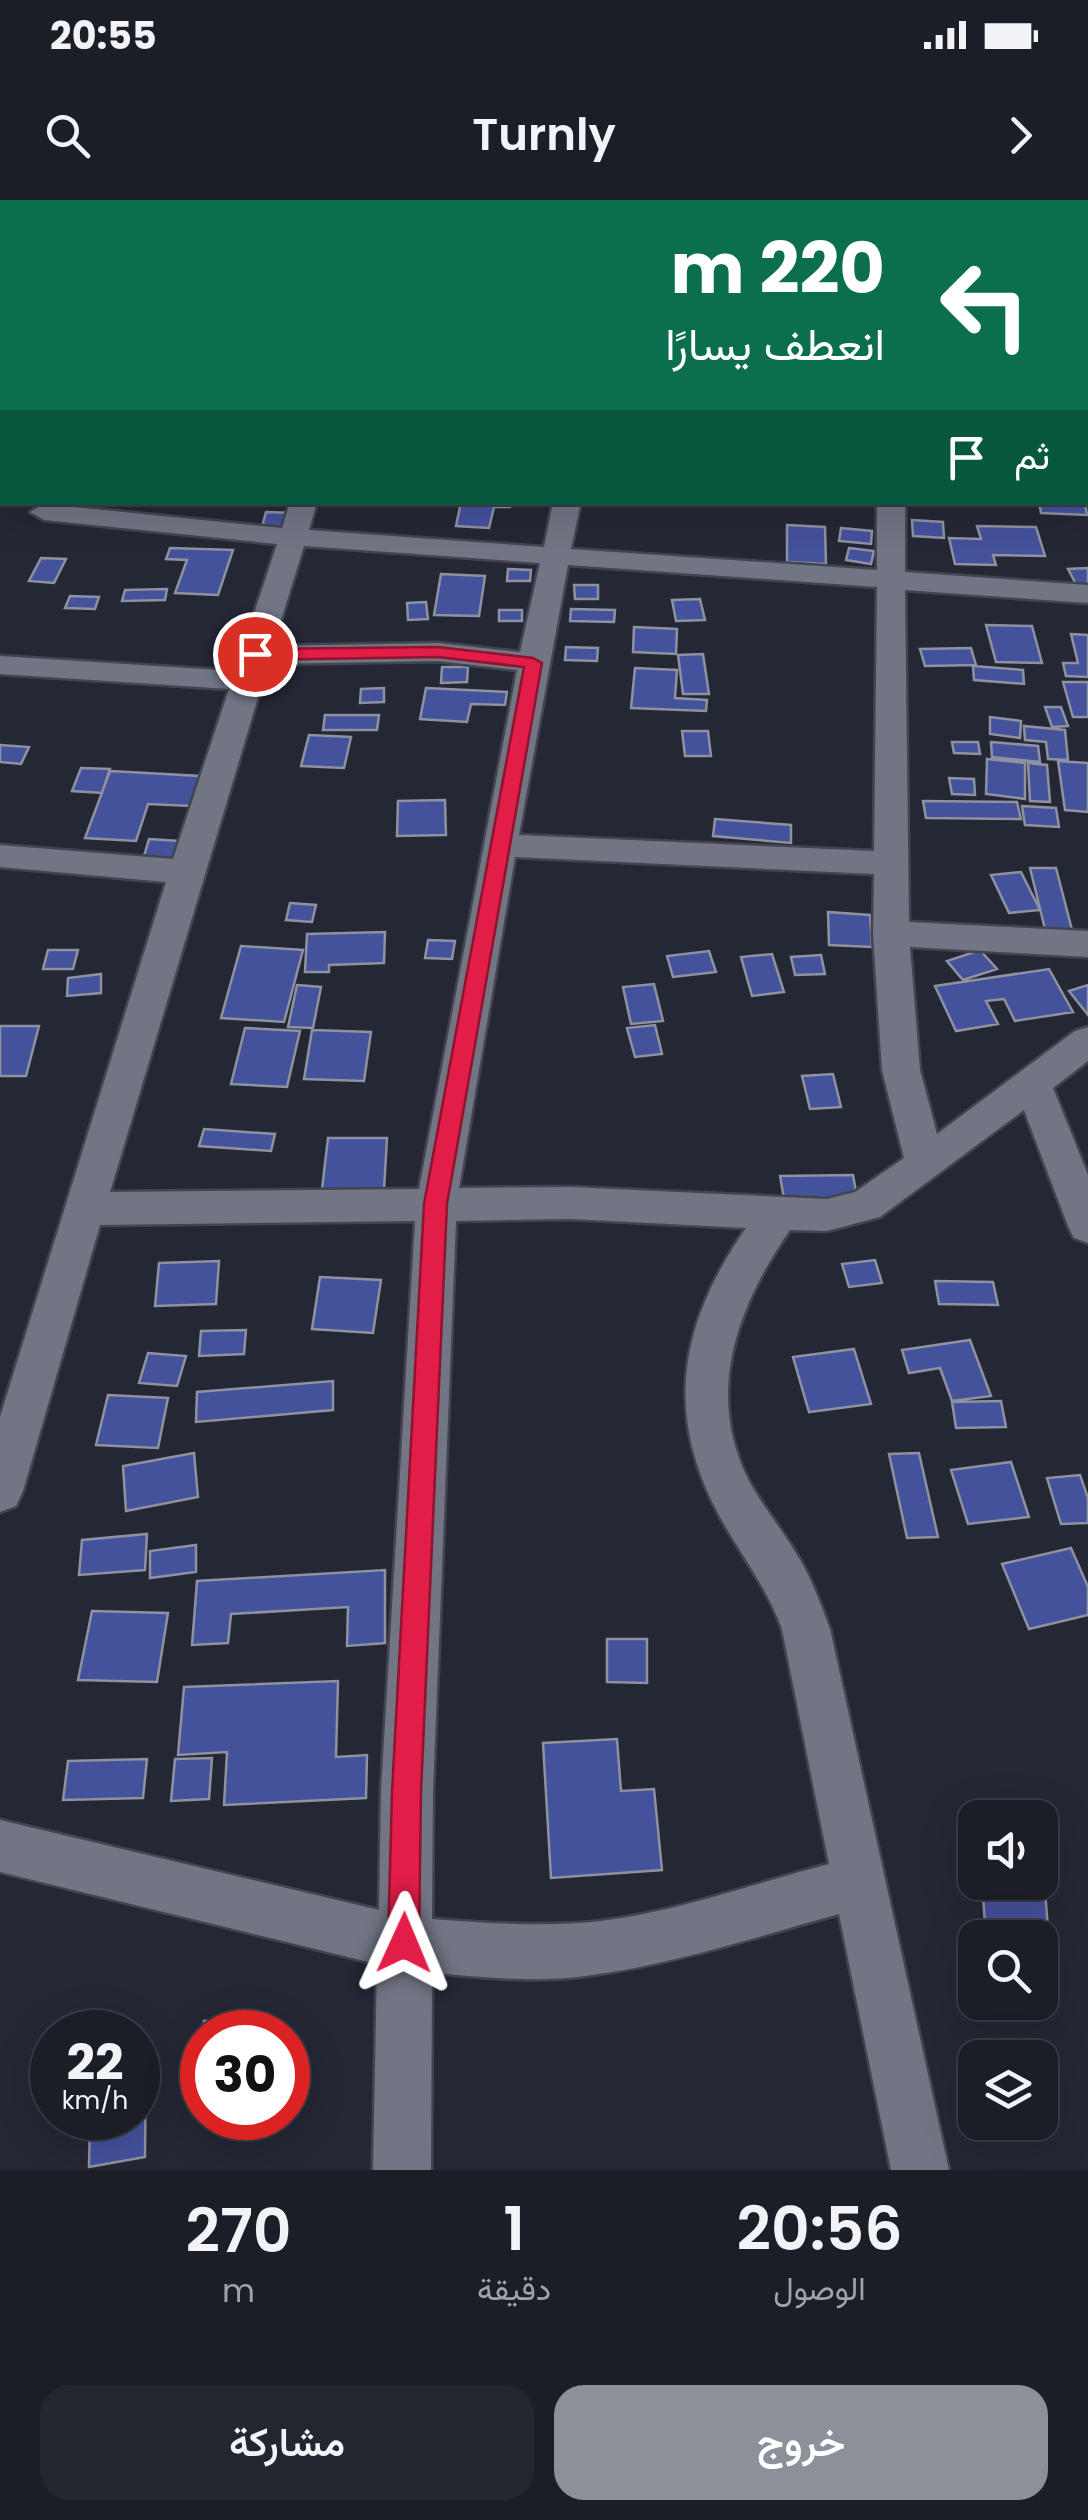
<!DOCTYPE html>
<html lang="ar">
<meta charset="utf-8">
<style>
:root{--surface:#1b1d27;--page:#24262f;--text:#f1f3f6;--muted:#a0a2a7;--line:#393b44;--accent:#8c9099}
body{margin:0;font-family:Poppins,Vazirmatn,sans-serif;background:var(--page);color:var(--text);direction:rtl;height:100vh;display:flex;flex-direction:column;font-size:38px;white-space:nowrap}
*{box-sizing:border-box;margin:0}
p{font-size:32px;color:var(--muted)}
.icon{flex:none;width:55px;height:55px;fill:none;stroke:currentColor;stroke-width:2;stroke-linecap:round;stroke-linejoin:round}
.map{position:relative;height:1970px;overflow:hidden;direction:ltr}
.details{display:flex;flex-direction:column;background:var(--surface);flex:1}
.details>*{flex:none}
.guide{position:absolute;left:0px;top:0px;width:1090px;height:305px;box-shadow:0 10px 40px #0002,0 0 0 2px var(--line);direction:rtl;background:#0b6e4f;color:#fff;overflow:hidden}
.controls{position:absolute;left:958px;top:1600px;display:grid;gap:20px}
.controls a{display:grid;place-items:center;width:100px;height:100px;border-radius:20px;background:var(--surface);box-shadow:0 10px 40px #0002,0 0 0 2px var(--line);font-size:50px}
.speed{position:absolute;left:30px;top:1810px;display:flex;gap:20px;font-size:50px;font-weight:700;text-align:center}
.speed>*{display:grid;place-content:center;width:130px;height:130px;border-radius:50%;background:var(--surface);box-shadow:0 10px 40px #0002,0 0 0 2px var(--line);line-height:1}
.speed small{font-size:25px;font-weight:400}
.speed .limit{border:15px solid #d22;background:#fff;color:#111}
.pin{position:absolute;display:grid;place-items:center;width:85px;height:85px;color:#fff;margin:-42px;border:5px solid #fff;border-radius:50%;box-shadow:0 2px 10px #0007}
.me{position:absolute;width:110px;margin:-55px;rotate:1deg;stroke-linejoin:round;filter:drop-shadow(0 0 8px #0008)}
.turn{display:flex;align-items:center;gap:35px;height:210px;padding:0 40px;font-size:45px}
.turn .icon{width:130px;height:130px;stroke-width:2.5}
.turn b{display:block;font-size:70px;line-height:85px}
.then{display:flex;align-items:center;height:95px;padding:0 40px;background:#0003;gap:20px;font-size:38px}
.eta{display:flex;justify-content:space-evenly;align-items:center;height:170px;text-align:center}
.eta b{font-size:60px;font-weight:600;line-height:70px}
.button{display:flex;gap:20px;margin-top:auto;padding:20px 40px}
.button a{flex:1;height:115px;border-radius:30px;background:var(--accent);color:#fff;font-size:40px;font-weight:600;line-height:115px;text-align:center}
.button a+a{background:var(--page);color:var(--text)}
.status{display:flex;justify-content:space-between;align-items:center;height:70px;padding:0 50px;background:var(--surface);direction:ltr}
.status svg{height:28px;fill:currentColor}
header{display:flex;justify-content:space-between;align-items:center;height:130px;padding:0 40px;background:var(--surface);font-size:45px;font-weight:600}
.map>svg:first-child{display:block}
.building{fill:#44519b;stroke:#8d91a0;stroke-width:2.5}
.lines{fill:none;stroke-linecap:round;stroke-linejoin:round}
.street-casing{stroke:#42454f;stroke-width:5}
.street{fill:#717584;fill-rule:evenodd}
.route{fill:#e11d48;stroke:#92132f;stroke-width:2.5}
</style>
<div class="status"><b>20:55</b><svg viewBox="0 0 49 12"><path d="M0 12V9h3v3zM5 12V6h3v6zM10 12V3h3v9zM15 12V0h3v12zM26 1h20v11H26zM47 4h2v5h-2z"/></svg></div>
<header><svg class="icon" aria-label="forward" viewBox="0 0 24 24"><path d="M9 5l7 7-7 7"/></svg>Turnly<svg class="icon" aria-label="search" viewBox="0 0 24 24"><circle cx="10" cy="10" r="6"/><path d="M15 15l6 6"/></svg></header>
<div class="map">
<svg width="1088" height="1970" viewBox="0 0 1088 1970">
<rect width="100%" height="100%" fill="#242734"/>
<path class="building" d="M461 302H511L510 307H494L489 328 456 326Z
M1039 302H1085L1087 315 1041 313Z
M266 312 295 313 291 328 262 327Z
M912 320 943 322 944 338 913 336Z
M787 325 825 327 826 364 787 362Z
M977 326 1036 327 1045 356 993 355 996 365 955 364 949 338 981 339Z
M841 328 872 331 871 344 839 341Z
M170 348 233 350 218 395 175 393 187 360 166 359Z
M849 348 874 351 871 364 846 360Z
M41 358 66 359 54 383 29 381Z
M1088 368V387L1078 388 1068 369Z
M508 369 531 370 530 381H507Z
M441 374 485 376 479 416 434 415Z
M574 385H598V399H575Z
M167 389 165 400 122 401 125 390Z
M70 396 99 397 95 409 65 408Z
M700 399 705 420 676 421 672 400Z
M426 402 428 419 408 420 407 403Z
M571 409 615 410 614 422 570 421Z
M499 410H522V421H499Z
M986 425 1032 426 1042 463 996 462Z
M634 427 677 429 676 454 633 452Z
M1071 434 1088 435V477L1066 476 1063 463H1078Z
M566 447 598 448 597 461 565 460Z
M971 448 976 465 925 466 920 449Z
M703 454 709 494H683L678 455Z
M973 466 1023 470 1024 484 974 480Z
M442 467H468L467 482 441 483Z
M635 468 677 470 675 498 707 500 706 511 631 508Z
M1063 482H1088V517H1073Z
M384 488V502L360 503 361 489Z
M426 488 507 492 505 505 471 504 467 522 420 519Z
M1045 507H1061L1068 526 1052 527Z
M325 515H379L377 530H323Z
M990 517 1021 521 1020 538 990 534Z
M1024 526 1065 530 1068 560 1048 559 1046 542 1025 540Z
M682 531H708L711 556H685Z
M309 535 351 537 344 568 301 566Z
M952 542H978L980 554 954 553Z
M991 542 1038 546 1040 562 992 557Z
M0 545 29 547 21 564 0 562Z
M987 559 1025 563V599L986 594Z
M1058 561 1088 563V612L1065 610Z
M1028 563 1047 565 1050 602 1030 601Z
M81 568 110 569 102 593 72 591Z
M110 571 200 576 191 606 148 604 136 641 85 638Z
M949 578 974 579 975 595 952 594Z
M445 600 446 635 397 636 398 601Z
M923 601 1017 602 1021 619 926 618Z
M1022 606 1056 608 1059 627 1025 625Z
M715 619 791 625V643L713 636Z
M149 639 179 641 171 667 141 666Z
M1030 668H1056L1072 730 1045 729Z
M1021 672 1040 710 1009 713 991 675Z
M290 703 316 705 312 722 286 720Z
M828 712 870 715 872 747 829 745Z
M385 732 384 763 329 765V772H305L307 734Z
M428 740 455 741 452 759 425 758Z
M241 746 303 750 284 822 221 818Z
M48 750H78L73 769H43Z
M980 750 997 769 963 780 947 761Z
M709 751 716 772 673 777 667 756Z
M772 754 784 792 752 796 741 757Z
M821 755 825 774 795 775 791 757Z
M1049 769 1073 812 1015 821 1004 799 986 801 998 824 956 831 935 786Z
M101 774V793L67 796 68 778Z
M654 784 663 821 631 824 623 787Z
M297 785 321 787 313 828 288 827Z
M1088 785V815L1069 791Z
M655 825 662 854 635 857 627 828Z
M0 826H39L26 876H0Z
M245 828 300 831 287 887 231 884Z
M312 830 371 832 364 881 304 879Z
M833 874 841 907 810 909 802 876Z
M204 929 275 934 271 951 199 946Z
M328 938H387L384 990 322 989Z
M853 975 857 997 784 999 780 976Z
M875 1060 882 1083 849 1087 842 1064Z
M219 1061 216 1104 155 1106 159 1063Z
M320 1077 381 1080 373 1133 312 1129Z
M935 1081 993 1082 998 1105 939 1104Z
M246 1130 244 1154 199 1156 201 1131Z
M970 1140 991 1196 952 1201 940 1168 909 1173 902 1150Z
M854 1149 871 1204 809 1212 793 1157Z
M148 1153 186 1156 177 1186 139 1183Z
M333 1181V1210L196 1222 197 1192Z
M108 1195 168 1198 158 1248 96 1245Z
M1001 1201 1006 1227 956 1228 952 1202Z
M194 1253 198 1297 126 1311 123 1266Z
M919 1253 938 1337 907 1338 889 1254Z
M1011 1262 1029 1317 968 1324 951 1270Z
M1080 1275 1088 1298V1323L1061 1324 1047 1278Z
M147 1334 145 1370 79 1375 82 1340Z
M196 1345V1372L150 1378V1351Z
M1071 1348 1088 1387V1415L1029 1429 1002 1364Z
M385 1370V1443L347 1446 348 1407 231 1414 228 1443 192 1445 197 1381Z
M92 1411 168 1413 157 1482 78 1480Z
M607 1439H647V1483L607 1482Z
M338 1481 336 1557 367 1555 366 1598 224 1605 227 1552 178 1555 184 1487Z
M617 1539 621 1591 654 1589 662 1670 551 1678 543 1543Z
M212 1558 209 1599 171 1601 175 1559Z
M147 1559 143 1598 63 1600 68 1561Z
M1040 1677H1044L1050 1755 1040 1754V1738H986L982 1682H1040Z
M252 1819 251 1832H203L204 1821Z
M146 1844 145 1957 89 1967 90 1918H138V1845Z"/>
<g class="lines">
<g class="street-casing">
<path id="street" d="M212 0H234V2H213Z
M881 0H903V2H882Z
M1058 0H1080L1081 2H1060Z
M290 302H317L309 330 544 347 553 302H581L571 349 877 370V302H905V372L1088 385V403L905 390 909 722 1088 731V757L910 747 920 870 937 934 1075 831 1088 827V861L1053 888 1088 975V1043L1074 1038 1068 1026 1024 910 880 1017 827 1031 790 1030C738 1105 704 1193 749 1281 765 1310 787 1336 803 1365 814 1385 822 1408 830 1429L949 1970H891L839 1714C756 1737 671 1765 585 1776 535 1783 482 1777 432 1773L431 1970H373L377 1764 0 1672V1620L379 1710 381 1591 415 1021 100 1025 23 1291 16 1306 0 1312V1217L166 682 0 667V645L173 659 229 489 0 474V456L235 471 277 344 44 320 30 312 44 304 282 328ZM304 346 540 363 520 452 438 443 273 446ZM568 365 877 387 874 651 519 635ZM438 461 517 470 419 989 110 992 268 464ZM515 657 874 674 873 734 882 870 904 958 855 992 827 999 571 987 459 988ZM571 1019 746 1028C681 1122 663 1211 719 1315 740 1354 767 1387 782 1429L829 1664C748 1685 663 1717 580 1723 531 1726 481 1723 432 1719L433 1591 456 1021Z"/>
</g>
<use href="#street" class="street"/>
</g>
<path class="route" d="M438 447 533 458 542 463 447 1004 421 1592 419 1743 414 1754 404 1759 393 1754 388 1743 392 1592 424 1004 524 467 438 457 255 460 246 454 255 449Z"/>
</svg>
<div class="controls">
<a><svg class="icon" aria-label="sound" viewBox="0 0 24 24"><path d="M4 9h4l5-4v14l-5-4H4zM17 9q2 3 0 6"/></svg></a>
<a><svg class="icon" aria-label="search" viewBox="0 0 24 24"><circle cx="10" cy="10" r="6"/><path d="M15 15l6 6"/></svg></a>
<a><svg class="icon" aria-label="layers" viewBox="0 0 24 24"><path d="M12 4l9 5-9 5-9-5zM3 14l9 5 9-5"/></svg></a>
</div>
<div class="speed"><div>22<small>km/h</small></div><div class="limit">30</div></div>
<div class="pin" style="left:255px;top:454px;background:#d93025"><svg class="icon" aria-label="arrive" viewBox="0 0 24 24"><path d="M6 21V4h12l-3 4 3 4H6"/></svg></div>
<svg class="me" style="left:404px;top:1743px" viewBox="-20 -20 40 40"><path d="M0-17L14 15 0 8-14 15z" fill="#e11d48" stroke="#fff" stroke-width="4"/></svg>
<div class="guide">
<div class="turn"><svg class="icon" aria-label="left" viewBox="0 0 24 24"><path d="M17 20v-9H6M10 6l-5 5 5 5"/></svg><div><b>220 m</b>انعطف يسارًا</div></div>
<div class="then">ثم<svg class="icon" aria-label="arrive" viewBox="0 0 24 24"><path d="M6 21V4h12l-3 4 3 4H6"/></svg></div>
</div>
</div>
<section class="details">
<div class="eta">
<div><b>20:56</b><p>الوصول</p></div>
<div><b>1</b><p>دقيقة</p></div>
<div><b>270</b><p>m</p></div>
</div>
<div class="button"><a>خروج</a><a>مشاركة</a></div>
</section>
